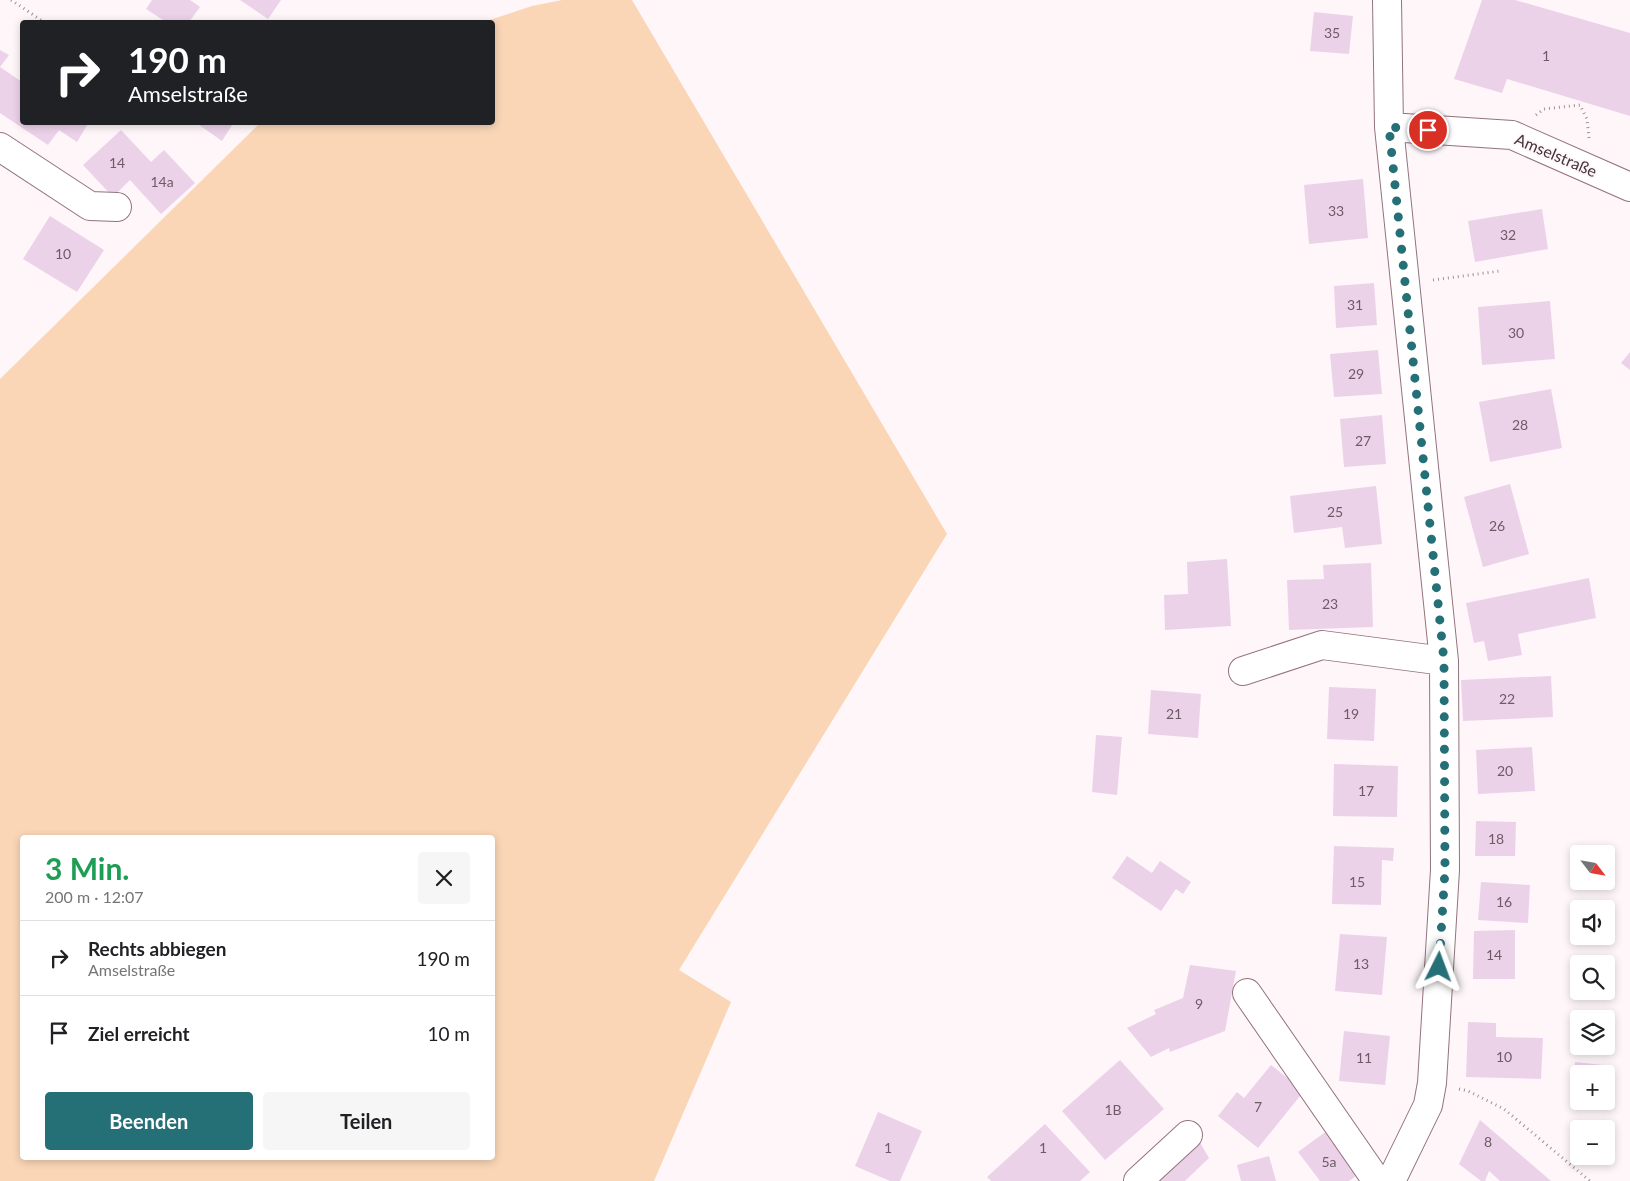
<!DOCTYPE html>
<html lang="de">
<meta charset="utf-8">
<style>
:root{--surface:#fff;--page:#f6f6f6;--text:#202124;--muted:#757577;--line:#e0e0e0;--accent:#256f77}
body{margin:0;font-family:Lato,sans-serif;background:var(--page);color:var(--text);height:100vh;display:flex;flex-direction:column;font-size:19px;white-space:nowrap}
*{box-sizing:border-box;margin:0}
p{font-size:16px;color:var(--muted)}
.icon{flex:none;width:28px;height:28px;fill:none;stroke:currentColor;stroke-width:2;stroke-linecap:round;stroke-linejoin:round}
.map{position:relative;flex:1;overflow:hidden}
.sheet{position:absolute;left:20px;top:835px;width:475px;height:325px;display:flex;flex-direction:column;background:var(--surface);border-radius:5px;box-shadow:0 2px 8px #0003}
.sheet>*{flex:none}
.top-card{position:absolute;left:20px;top:20px;width:475px;height:105px;border-radius:5px;box-shadow:0 2px 8px #0003;background:#202124;color:#fff;overflow:hidden}
.needle{width:32px;rotate:121deg}
.controls{position:absolute;left:1570px;top:845px;display:grid;gap:10px}
.controls a{display:grid;place-items:center;width:45px;height:45px;border-radius:5px;background:var(--surface);box-shadow:0 2px 8px #0003;font-size:25px}
.pin{position:absolute;display:grid;place-items:center;width:42px;height:42px;color:#fff;margin:-21px;border:2px solid #fff;border-radius:50%;box-shadow:0 1px 5px #0007}
.me{position:absolute;width:55px;margin:-28px;rotate:3deg;stroke-linejoin:round;filter:drop-shadow(0 0 4px #0008)}
.turn{display:flex;align-items:center;gap:18px;height:105px;padding:0 25px;font-size:22px}
.turn .icon{width:65px;height:65px;stroke-width:2.5}
.turn b{display:block;font-size:35px;line-height:42px}
.round{display:grid;place-items:center;flex:none;width:52px;height:52px;border-radius:5px;background:var(--page)}
.head{display:flex;align-items:center;justify-content:space-between;height:85px;padding:0 25px}
h1{font-size:30px;font-weight:700;line-height:38px;color:#1e9e55}
.primary-button{display:flex;gap:10px;margin-top:auto;padding:10px 25px}
.primary-button a{flex:1;height:58px;border-radius:5px;background:var(--accent);color:#fff;font-size:20px;font-weight:700;line-height:58px;text-align:center}
.primary-button a+a{background:var(--page);color:var(--text)}
ul{padding:0;list-style:none}
li{display:flex;align-items:center;gap:15px;height:75px;padding:0 25px;border-top:1px solid var(--line)}
li div{flex:1}
li b{display:block;font-size:19px}
li em{font-style:normal}
.map>svg:first-child{display:block}
.green{fill:#fad6b7;fill-rule:evenodd}
.building{fill:#ecd2e9;fill-rule:evenodd}
.lines{fill:none;stroke-linecap:round;stroke-linejoin:round}
.minor-casing{stroke:#93737b;stroke-width:30}
.path{stroke:#9d9295;stroke-width:3;stroke-dasharray:1 4;stroke-linecap:butt}
.minor{stroke:#fff;stroke-width:28}
.route{stroke:#256f77;stroke-width:9;stroke-dasharray:0 16.2}
.labels{text-anchor:middle;stroke-width:4;stroke-linejoin:round;paint-order:stroke}
.number-label{font-size:14px;fill:#6d5c65}
.street-label{font-size:16px;fill:#433539;stroke:#fef6f8}
</style>
<div class="map">
<svg width="1630" height="1181" viewBox="0 0 1630 1181">
<rect width="100%" height="100%" fill="#fef6f8"/>
<path class="green" d="M562 0H632L947 534 679 970 731 1002 654 1181H0V379L260 123 492 122V22H484L532 6ZM22 838H492V1158H22Z"/>
<path class="building" d="M152 0H190L200 7 189 22H166L146 9Z
M240 0H281L268 19Z
M1482 0H1515L1630 33V116L1507 79 1502 93 1454 79Z
M1314 12 1353 16 1349 54 1310 51Z
M0 50 9 55 0 67 22 82V122H89L77 142 59 130 48 145 0 113Z
M195 122H234L222 141Z
M121 130 151 162 164 150 195 183 161 214 130 180 113 197 83 165Z
M1363 179 1368 238 1309 244 1304 185Z
M1542 209 1548 249 1475 262 1468 221Z
M50 216 104 250 77 292 23 259Z
M1374 283 1377 325 1336 328 1334 286Z
M1550 301 1555 359 1482 365 1478 307Z
M1378 350 1382 394 1334 397 1330 354Z
M1630 352V370L1621 363Z
M1551 389 1562 448 1490 462 1479 402Z
M1382 415 1386 464 1344 467 1340 419Z
M1510 484 1529 554 1483 567 1464 497Z
M1376 486 1382 544 1345 548 1342 527 1294 533 1290 496Z
M1227 559 1231 626 1165 630 1164 595 1188 594 1187 562Z
M1371 563 1373 627 1289 630 1287 580 1324 579 1323 565Z
M1589 578 1596 618 1518 634 1522 655 1488 661 1484 641 1474 643 1466 603Z
M1551 676 1553 717 1463 721 1461 680Z
M1329 687 1376 689 1374 741 1327 739Z
M1151 690 1201 694 1198 738 1148 734Z
M1096 735 1122 737 1117 795 1092 792Z
M1532 747 1535 791 1478 794 1476 750Z
M1334 764 1398 766 1397 817 1333 816Z
M1476 821 1516 822 1515 856H1475Z
M1334 846 1394 848 1393 861 1382 860 1381 905 1332 904Z
M1127 856 1152 873 1160 861 1191 882 1183 894 1176 889 1161 911 1112 878Z
M1481 882 1530 885 1528 923 1478 920Z
M1515 930V979H1473L1474 931Z
M1340 934 1387 937 1382 995 1335 991Z
M1190 965 1236 971 1225 1031 1170 1052 1169 1048 1151 1057 1127 1028 1156 1014 1154 1010 1183 998Z
M1468 1022 1496 1023V1037L1543 1038 1541 1079 1466 1077Z
M1344 1031 1390 1036 1385 1085 1339 1081Z
M1120 1060 1164 1109 1105 1160 1062 1111Z
M1575 1062 1612 1066 1607 1109 1571 1105ZM1579 1074H1606V1101H1579Z
M1271 1065 1304 1091 1258 1148 1218 1116 1237 1092 1244 1098Z
M878 1112 922 1131 900 1181H890L855 1166Z
M1480 1120 1551 1181H1500L1489 1171 1485 1181H1481L1459 1164Z
M1045 1124 1090 1172 1080 1181H991L987 1177Z
M1328 1130 1360 1173 1349 1181H1320L1298 1152Z
M1197 1137 1209 1158 1185 1181H1149Z
M1269 1156 1276 1181H1241L1237 1165Z"/>
<g class="lines">
<g class="minor-casing">
<path id="minor" d="M1387 0 1389 127 1444 661 1445 870 1432 1083 1428 1105 1391 1181
M1389 127 1512 135 1630 187
M0 147 90 206 117 207
M1243 671 1322 645 1444 661
M1247 993 1377 1181
M1138 1181 1188 1135"/>
</g>
<path class="path" d="M11 0 44 22
M1536 115 1544 109 1580 105 1587 119 1589 138
M1433 280 1500 271
M1459 1089 1468 1091 1504 1109 1590 1181"/>
<use href="#minor" class="minor"/>
</g>
<g class="lines">
<path class="route" d="M1428 130 1389 127 1444 661 1445 870 1439 967"/>
</g>
<g class="labels">
<g class="number-label">
<text x="1332" y="38">35</text>
<text x="1546" y="61">1</text>
<text x="117" y="168">14</text>
<text x="162" y="187">14a</text>
<text x="1336" y="216">33</text>
<text x="1508" y="240">32</text>
<text x="63" y="259">10</text>
<text x="1355" y="310">31</text>
<text x="1516" y="338">30</text>
<text x="1356" y="379">29</text>
<text x="1520" y="430">28</text>
<text x="1363" y="446">27</text>
<text x="1335" y="517">25</text>
<text x="1497" y="531">26</text>
<text x="1330" y="609">23</text>
<text x="1507" y="704">22</text>
<text x="1174" y="719">21</text>
<text x="1351" y="719">19</text>
<text x="1505" y="776">20</text>
<text x="1366" y="796">17</text>
<text x="1496" y="844">18</text>
<text x="1357" y="887">15</text>
<text x="1504" y="907">16</text>
<text x="1494" y="960">14</text>
<text x="1361" y="969">13</text>
<text x="1199" y="1009">9</text>
<text x="1504" y="1062">10</text>
<text x="1364" y="1063">11</text>
<text x="1258" y="1112">7</text>
<text x="1113" y="1115">1B</text>
<text x="1488" y="1147">8</text>
<text x="888" y="1153">1</text>
<text x="1043" y="1153">1</text>
<text x="1329" y="1167">5a</text>
</g>
<g class="street-label">
<text transform="translate(1556 155) rotate(23)" y="6">Amselstraße</text>
</g>
</g>
</svg>
<div class="controls">
<a><svg class="needle" viewBox="-14 -14 28 28"><path d="M0-13l5 13h-10z" fill="#e53935"/><path d="M0 13l5-13h-10z" fill="#757577"/></svg></a>
<a><svg class="icon" aria-label="sound" viewBox="0 0 24 24"><path d="M4 9h4l5-4v14l-5-4H4zM17 9q2 3 0 6"/></svg></a>
<a><svg class="icon" aria-label="search" viewBox="0 0 24 24"><circle cx="10" cy="10" r="6"/><path d="M15 15l6 6"/></svg></a>
<a><svg class="icon" aria-label="layers" viewBox="0 0 24 24"><path d="M12 4l9 5-9 5-9-5zM3 14l9 5 9-5"/></svg></a>
<a>+</a>
<a>−</a>
</div>
<div class="pin" style="left:1428px;top:130px;background:#d93025"><svg class="icon" aria-label="arrive" viewBox="0 0 24 24"><path d="M6 21V4h12l-3 4 3 4H6"/></svg></div>
<svg class="me" style="left:1439px;top:967px" viewBox="-20 -20 40 40"><path d="M0-17L14 15 0 8-14 15z" fill="#256f77" stroke="#fff" stroke-width="4"/></svg>
<div class="top-card">
<div class="turn"><svg class="icon" aria-label="right" viewBox="0 0 24 24"><path d="M7 20v-9h11M14 6l5 5-5 5"/></svg><div><b>190 m</b>Amselstraße</div></div>
</div>
<section class="sheet">
<div class="head"><div><h1>3 Min.</h1><p>200 m · 12:07</p></div><a class="round"><svg class="icon" aria-label="close" viewBox="0 0 24 24"><path d="M6 6l12 12M18 6L6 18"/></svg></a></div>
<ul>
<li><svg class="icon" aria-label="right" viewBox="0 0 24 24"><path d="M7 20v-9h11M14 6l5 5-5 5"/></svg><div><b>Rechts abbiegen</b><p>Amselstraße</p></div><em>190 m</em></li>
<li><svg class="icon" aria-label="arrive" viewBox="0 0 24 24"><path d="M6 21V4h12l-3 4 3 4H6"/></svg><div><b>Ziel erreicht</b></div><em>10 m</em></li>
</ul>
<div class="primary-button"><a>Beenden</a><a>Teilen</a></div>
</section>
</div>
